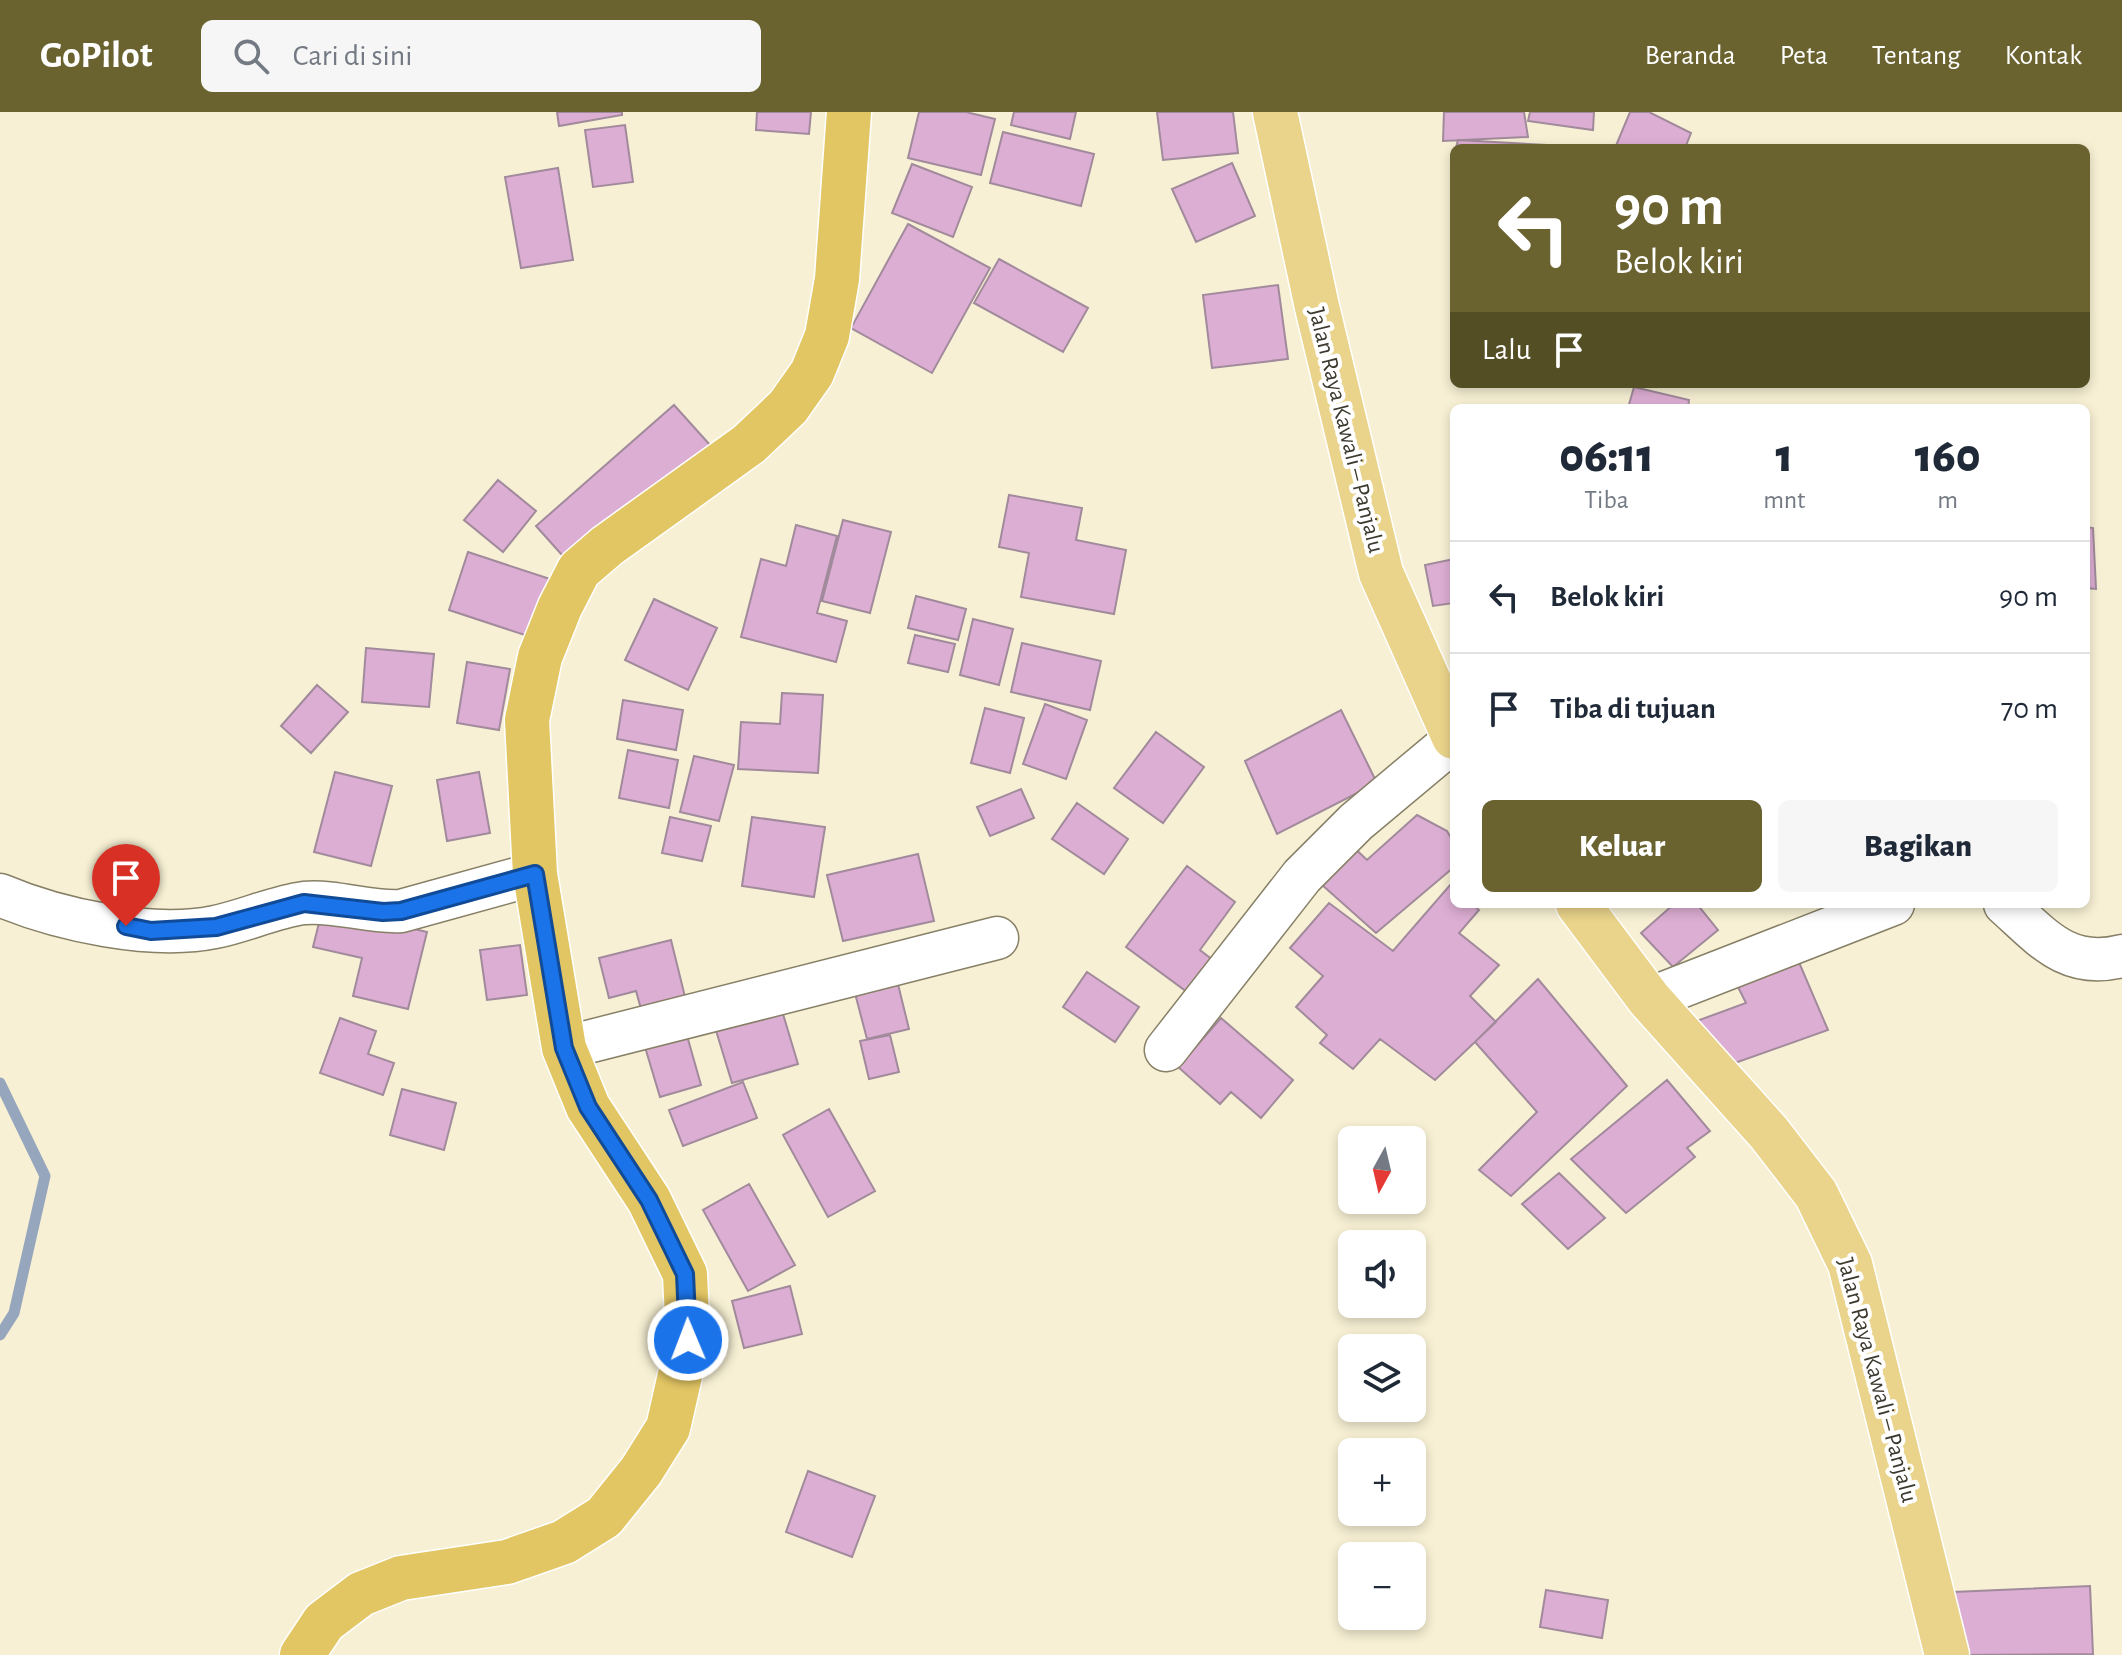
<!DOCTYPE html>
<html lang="id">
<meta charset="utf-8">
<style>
:root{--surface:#fff;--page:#f6f6f7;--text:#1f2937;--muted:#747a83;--line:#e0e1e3;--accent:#6a622f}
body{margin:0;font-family:"Alegreya Sans",sans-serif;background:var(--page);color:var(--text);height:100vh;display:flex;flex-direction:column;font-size:30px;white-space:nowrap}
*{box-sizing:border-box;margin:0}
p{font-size:26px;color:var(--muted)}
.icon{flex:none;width:44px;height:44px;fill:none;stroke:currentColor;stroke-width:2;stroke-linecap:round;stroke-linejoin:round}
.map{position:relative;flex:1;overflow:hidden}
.side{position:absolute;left:1450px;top:292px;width:640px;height:504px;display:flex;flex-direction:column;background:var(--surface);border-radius:12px;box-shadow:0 4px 12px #0003}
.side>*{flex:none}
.top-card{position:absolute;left:1450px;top:32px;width:640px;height:244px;border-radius:12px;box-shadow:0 4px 12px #0003;background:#6a622f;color:#fff;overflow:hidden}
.needle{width:52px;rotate:188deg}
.buttons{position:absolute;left:1338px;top:1014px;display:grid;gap:16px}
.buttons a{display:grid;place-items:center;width:88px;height:88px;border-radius:12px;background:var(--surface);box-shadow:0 4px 12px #0003;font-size:40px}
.pin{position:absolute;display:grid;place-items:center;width:68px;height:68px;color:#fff;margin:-82px -34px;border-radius:50% 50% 50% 0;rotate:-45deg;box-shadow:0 0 8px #0007}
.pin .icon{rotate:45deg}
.me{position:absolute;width:88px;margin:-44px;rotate:359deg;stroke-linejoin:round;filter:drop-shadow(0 0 6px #0008)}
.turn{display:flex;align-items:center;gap:28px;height:168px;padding:0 32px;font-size:36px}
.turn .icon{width:104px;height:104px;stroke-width:2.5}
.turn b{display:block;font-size:56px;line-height:68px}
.then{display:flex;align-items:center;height:76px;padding:0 32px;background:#0003;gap:16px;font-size:30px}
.eta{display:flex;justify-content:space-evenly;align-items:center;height:136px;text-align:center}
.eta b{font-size:48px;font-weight:800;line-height:56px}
.button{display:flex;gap:16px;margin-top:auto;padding:16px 32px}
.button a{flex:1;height:92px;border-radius:12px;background:var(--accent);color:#fff;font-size:32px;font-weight:800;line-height:92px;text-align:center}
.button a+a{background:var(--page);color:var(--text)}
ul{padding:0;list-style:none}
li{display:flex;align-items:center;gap:24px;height:112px;padding:0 32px;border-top:2px solid var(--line)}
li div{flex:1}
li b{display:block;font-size:30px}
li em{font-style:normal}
header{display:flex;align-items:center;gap:48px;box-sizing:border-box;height:112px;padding:0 40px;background:var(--accent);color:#fff}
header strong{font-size:38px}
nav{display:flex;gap:44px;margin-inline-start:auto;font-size:28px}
.search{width:560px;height:72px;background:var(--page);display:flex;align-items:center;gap:20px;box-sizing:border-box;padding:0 28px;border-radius:12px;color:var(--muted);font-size:30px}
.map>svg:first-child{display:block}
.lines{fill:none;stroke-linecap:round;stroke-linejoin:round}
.stream{stroke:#96a6bd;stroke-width:11}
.building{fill:#ddaed3;stroke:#a18a9b;stroke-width:2}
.minor-casing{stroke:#878067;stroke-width:45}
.primary-casing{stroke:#fff;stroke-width:47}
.trunk-casing{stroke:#fff;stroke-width:47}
.minor{stroke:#fff;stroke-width:42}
.primary{stroke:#ead48b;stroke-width:44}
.trunk{stroke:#e3c664;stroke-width:44}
.route-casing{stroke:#114b97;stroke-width:20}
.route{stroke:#1a73e8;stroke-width:14}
.labels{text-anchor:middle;stroke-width:8;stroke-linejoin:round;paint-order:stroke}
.street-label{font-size:24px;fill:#3c392f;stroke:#fff}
</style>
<header>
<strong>GoPilot</strong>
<div class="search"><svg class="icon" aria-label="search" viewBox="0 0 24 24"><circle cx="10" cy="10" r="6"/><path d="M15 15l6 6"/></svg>Cari di sini</div>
<nav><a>Beranda</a><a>Peta</a><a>Tentang</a><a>Kontak</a></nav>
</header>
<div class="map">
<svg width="2122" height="1543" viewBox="0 0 2122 1543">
<rect width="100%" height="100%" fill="#f7f0d4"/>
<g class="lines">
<path class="stream" d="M0 971 45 1064 14 1201 0 1223"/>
</g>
<path class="building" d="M557 0H622V3L559 14Z
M757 0H811L809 22 756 18Z
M919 0H966L995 7 981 63 908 46Z
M1014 0H1076L1070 27 1011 13Z
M1157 0H1233L1238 41 1163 48Z
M1444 0H1524L1528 25 1443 29Z
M1530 0H1594L1593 18 1528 9Z
M1630 0H1649L1691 21 1685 36H1615Z
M625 13 633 70 593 75 585 18Z
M1003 20 1094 42 1081 94 990 71Z
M1458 28 1546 33V36H1456Z
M1232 51 1255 104 1196 130 1172 77Z
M912 52 972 75 953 125 892 101Z
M558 56 573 148 521 156 505 65Z
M908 112 990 156 932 261 851 216Z
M999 147 1088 196 1063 240 974 191Z
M1278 173 1288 247 1212 256 1203 183Z
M1634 275 1689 288 1688 296H1628Z
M674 293 710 333 571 453 536 414Z
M498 368 536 399 503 440 464 408Z
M1009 383 1082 396 1076 428 1126 438 1114 502 1021 485 1029 441 999 435Z
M843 408 891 420 870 501 822 489Z
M796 413 837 424 817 501 847 509 836 550 741 525 761 447 786 454Z
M2086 415 2093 416 2096 477 2086 476Z
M468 440 559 470 540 528 449 498Z
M1454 447V491L1433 494 1425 453Z
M916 484 966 497 958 528 908 516Z
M654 487 717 516 688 578 625 548Z
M973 507 1013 517 999 573 960 563Z
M915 523 955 532 948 560 908 551Z
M1022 531 1101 549 1090 598 1011 580Z
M366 536 434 542 429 595 362 590Z
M467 550 510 557 499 618 457 611Z
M317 573 348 600 311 641 281 614Z
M782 581 823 583 818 661 738 657 741 610 780 612Z
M623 588 683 598 676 638 617 627Z
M1045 592 1087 608 1066 667 1023 652Z
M985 596 1024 606 1010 661 971 651Z
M1341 598 1377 671 1277 722 1245 649Z
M1156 620 1204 655 1163 711 1114 676Z
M628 638 678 648 669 696 619 686Z
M694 644 734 653 719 709 680 700Z
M335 660 392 674 371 754 314 740Z
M479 660 490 721 447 729 437 668Z
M1021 677 1034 706 990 724 977 695Z
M1077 691 1128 727 1104 762 1052 727Z
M1417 703 1447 719 1454 731V755L1376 821 1312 764 1348 730 1367 748Z
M670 705 711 714 702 749 662 741Z
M752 705 825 715 814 785 742 774Z
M918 742 934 809 843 829 827 763Z
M1187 754 1235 790 1200 838 1223 856 1198 888 1126 835Z
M1451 772 1454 775V792H1472L1479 798 1459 821 1499 853 1470 884 1496 910 1435 968 1380 927 1353 957 1320 931 1327 923 1296 895 1323 864 1290 836 1329 791 1393 839Z
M1674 792H1697L1718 818 1673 855 1641 821Z
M323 795 427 820 408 897 353 884 362 846 313 835Z
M671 828 687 893 643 904 636 879 609 886 599 846Z
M520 833 527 883 487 888 480 838Z
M1798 848 1828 918 1718 957 1694 910 1746 891 1735 869Z
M894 856 909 917 867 927 851 866Z
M1087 860 1139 895 1115 930 1063 895Z
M1538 867 1627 974 1511 1084 1479 1058 1537 1000 1475 930Z
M780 892 798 952 732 971 714 912Z
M340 906 376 919 368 942 394 951 383 983 320 961Z
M1221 906 1293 968 1261 1006 1231 980 1220 992 1178 955Z
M684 913 701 973 660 985 642 925Z
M890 923 899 960 869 967 860 929Z
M1667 968 1710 1019 1687 1036 1695 1045 1626 1101 1571 1047Z
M743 970 757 1006 683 1034 669 998Z
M402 977 456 991 444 1038 390 1023Z
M829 997 875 1079 828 1105 783 1023Z
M1559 1061 1605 1106 1568 1137 1522 1092Z
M749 1072 795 1153 748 1179 703 1098Z
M790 1174 802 1222 744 1236 732 1189Z
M808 1359 875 1384 852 1445 786 1420Z
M2090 1474 2093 1542 1958 1543 1953 1480Z
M1546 1478 1608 1488 1602 1526 1540 1515Z"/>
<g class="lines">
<g class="minor-casing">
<path id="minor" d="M0 783C59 808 152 828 215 815 245 809 274 795 304 791 336 788 369 801 401 799L535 762
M2005 792C2042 825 2067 858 2122 844
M1649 887 1893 792
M564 936 997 826
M1166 938 1302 764 1356 710 1454 628"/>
</g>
<g class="primary-casing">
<path id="primary" d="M1275 0 1317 195 1381 461 1454 625
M1578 792 1649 887 1769 1021 1816 1082 1850 1152 1947 1543"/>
</g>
<g class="trunk-casing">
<path id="trunk" d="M302 1543 324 1510 361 1482 401 1466 507 1450 564 1430 604 1405 641 1359 668 1316 688 1228 685 1162 649 1088 588 995 564 936 535 762 527 608 540 545 560 495 579 458 607 434 749 332 788 295 812 261 827 224 837 167 849 0"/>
</g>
<use href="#minor" class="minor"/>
<use href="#primary" class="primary"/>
<use href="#trunk" class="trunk"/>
</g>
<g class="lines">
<g class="route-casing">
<path id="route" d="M126 814 151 819 216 815 304 791 383 800 401 799 535 762 564 936 588 995 649 1088 685 1162 688 1228"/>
</g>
<use href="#route" class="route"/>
</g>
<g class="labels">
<g class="street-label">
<text transform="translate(1347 318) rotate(76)" y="8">Jalan Raya Kawali – Panjalu</text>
<text transform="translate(1878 1268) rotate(75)" y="8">Jalan Raya Kawali – Panjalu</text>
</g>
</g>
</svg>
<div class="buttons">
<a><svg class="needle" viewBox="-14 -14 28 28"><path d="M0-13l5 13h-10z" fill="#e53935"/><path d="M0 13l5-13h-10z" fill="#747a83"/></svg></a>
<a><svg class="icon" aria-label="sound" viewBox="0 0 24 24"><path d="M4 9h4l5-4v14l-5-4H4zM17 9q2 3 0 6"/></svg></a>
<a><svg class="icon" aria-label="layers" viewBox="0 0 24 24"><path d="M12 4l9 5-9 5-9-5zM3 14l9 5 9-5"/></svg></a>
<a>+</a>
<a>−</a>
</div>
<div class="pin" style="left:126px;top:814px;background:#d93025"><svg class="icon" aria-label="arrive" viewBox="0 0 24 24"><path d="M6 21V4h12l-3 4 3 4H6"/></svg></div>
<svg class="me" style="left:688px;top:1228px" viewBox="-20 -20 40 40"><circle r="17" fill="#1a73e8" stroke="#fff" stroke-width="3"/><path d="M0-11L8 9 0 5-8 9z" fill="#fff"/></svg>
<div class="top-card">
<div class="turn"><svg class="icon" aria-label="left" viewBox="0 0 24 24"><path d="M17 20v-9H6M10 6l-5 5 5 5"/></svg><div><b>90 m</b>Belok kiri</div></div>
<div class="then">Lalu<svg class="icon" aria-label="arrive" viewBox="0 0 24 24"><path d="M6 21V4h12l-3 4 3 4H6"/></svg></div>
</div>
<section class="side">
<div class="eta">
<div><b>06:11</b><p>Tiba</p></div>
<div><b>1</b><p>mnt</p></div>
<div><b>160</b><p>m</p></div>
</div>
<ul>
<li><svg class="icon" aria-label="left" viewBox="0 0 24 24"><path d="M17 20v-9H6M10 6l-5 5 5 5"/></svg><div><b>Belok kiri</b></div><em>90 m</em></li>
<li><svg class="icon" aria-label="arrive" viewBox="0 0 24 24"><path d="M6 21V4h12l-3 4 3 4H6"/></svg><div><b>Tiba di tujuan</b></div><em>70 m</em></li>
</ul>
<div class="button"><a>Keluar</a><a>Bagikan</a></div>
</section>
</div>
